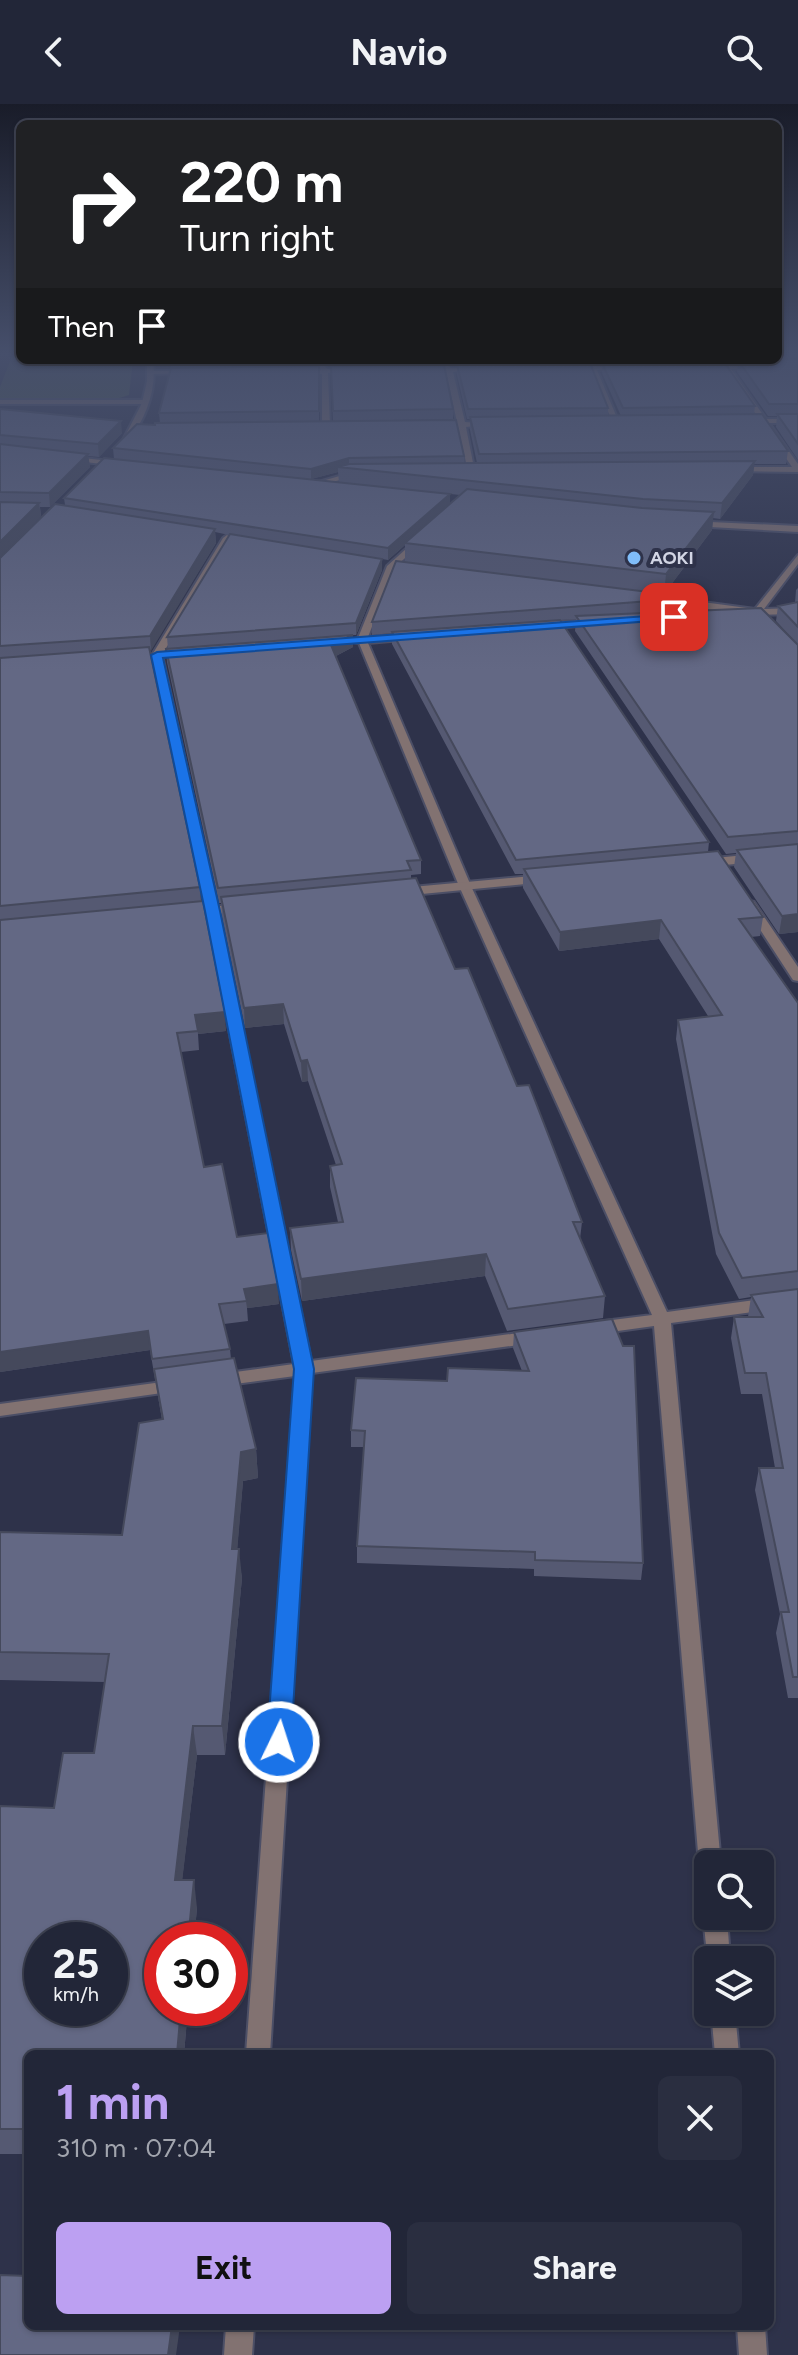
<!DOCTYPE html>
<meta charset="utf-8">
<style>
:root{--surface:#222638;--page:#2a2e40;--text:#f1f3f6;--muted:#a2a5ae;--line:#3f4353;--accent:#bca0f2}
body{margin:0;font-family:Figtree,sans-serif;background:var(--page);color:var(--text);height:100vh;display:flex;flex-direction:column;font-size:30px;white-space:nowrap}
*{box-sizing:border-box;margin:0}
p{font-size:26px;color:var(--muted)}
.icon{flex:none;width:44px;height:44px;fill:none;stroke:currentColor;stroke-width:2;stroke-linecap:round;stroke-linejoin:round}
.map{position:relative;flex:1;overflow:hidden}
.sheet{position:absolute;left:24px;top:1946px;width:750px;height:280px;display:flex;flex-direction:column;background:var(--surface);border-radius:12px;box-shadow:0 2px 6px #0004,0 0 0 2px var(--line)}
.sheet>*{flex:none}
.hud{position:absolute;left:16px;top:16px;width:766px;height:244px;border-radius:12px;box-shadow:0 2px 6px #0004,0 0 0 2px var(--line);background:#202124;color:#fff;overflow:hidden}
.fabs{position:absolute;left:694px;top:1746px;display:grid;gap:16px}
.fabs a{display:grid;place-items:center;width:80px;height:80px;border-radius:12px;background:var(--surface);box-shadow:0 2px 6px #0004,0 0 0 2px var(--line);font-size:40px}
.speed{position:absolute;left:24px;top:1818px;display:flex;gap:16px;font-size:40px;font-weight:700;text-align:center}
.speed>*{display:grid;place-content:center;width:104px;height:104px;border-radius:50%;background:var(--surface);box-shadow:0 2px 6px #0004,0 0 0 2px var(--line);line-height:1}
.speed small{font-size:20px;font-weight:400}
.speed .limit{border:12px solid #d22;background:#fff;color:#111}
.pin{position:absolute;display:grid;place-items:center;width:68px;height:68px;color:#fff;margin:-34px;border-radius:16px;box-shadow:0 4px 12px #0006}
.me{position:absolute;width:88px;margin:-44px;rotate:4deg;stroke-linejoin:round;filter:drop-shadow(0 0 6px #0008)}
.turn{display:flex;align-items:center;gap:28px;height:168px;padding:0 32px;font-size:36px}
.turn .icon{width:104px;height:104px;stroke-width:2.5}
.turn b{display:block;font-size:56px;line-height:68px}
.then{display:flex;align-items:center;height:76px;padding:0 32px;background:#0003;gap:16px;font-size:30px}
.round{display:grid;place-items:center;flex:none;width:84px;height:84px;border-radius:12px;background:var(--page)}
.head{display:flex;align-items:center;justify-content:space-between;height:136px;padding:0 32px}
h1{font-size:48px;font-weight:700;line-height:60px;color:var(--accent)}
.button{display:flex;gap:16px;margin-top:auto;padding:16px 32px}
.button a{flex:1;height:92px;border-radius:12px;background:var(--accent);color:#111;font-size:32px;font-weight:700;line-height:92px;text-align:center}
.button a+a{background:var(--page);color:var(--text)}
header{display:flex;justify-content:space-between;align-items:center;height:104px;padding:0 32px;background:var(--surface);font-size:36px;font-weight:700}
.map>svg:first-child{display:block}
.green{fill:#4b5b4b}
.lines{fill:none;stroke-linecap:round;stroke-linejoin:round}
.minor-casing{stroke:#4c4f66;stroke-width:4}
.tertiary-casing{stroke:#4c4f66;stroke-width:4}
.minor{fill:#827271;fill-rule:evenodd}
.tertiary{fill:#827271;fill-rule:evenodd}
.wall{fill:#555972;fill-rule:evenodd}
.shaded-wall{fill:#45495c}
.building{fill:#636884;stroke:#45495c;stroke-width:2;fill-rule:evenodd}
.route{fill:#1a73e8;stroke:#114b97;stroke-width:2}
.poi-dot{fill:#80bdfa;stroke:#2e324a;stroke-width:3}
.labels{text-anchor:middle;stroke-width:8;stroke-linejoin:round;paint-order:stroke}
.far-poi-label{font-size:18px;font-weight:bold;fill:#d2d5e4;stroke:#2e324a;text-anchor:start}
</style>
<header><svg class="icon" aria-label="back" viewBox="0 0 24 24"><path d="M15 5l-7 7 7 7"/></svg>Navio<svg class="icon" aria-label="search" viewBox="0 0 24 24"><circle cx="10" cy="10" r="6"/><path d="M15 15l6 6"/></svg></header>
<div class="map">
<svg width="798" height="2251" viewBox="0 0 798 2251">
<rect width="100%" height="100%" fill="#2e324a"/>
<path class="green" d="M12 252H20V256H133L129 291 116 295 0 294V283Z"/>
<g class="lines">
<g class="minor-casing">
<path id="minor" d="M315 256H321L327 265 354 267 328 269 330 322 326 324 322 322V270L295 268 321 266Z
M724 257 729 261 798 260V264L731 265 766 315H798V319H769L798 360V368L732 367 728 365 732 363H792L762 319 744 317 759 315 725 265 703 263 722 261Z
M444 258 451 264 482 265 453 268 465 318 492 320 466 323 475 369 468 367 458 323 432 321 457 318 446 268 423 266 443 264 441 260Z
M588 258 595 262 626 264 597 266 620 321 613 319 590 266 567 264 586 262 585 260Z
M153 267H191L194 269 151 270Z
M0 296H145L149 298 145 300H0Z
M357 367 360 371 312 383 308 381Z
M227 431 231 434 162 551 218 807 311 1257 533 1227 539 1229 542 1233 539 1237 533 1239 312 1269 270 1950H246L295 1272 220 1282 214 1280 211 1276 214 1272 220 1270 294 1260 206 807 152 551 223 434Z
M416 436 423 438 395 463 368 533 413 529 418 532 413 535 368 539 471 782 667 1208 798 1190V1202L671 1219 721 1760H708V1770L702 1767 699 1760 654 1222 596 1230 587 1224 596 1218 652 1211 459 782 359 539 348 537 358 534 387 462Z
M798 451V460L764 505 798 504V510L748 511 635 495 630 492 635 489 755 505Z
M597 515 600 516V520L544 525 539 522 544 519Z
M750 797 754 798 798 863V877L793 876 744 801Z
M177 1276 183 1278 186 1282 183 1286 0 1312V1300Z
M708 1804V1812H727L730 1856H708V1860L703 1812Z
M711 1908H735L739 1950H715Z
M226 2222H254L252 2251H224Z
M737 2222H765L767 2251H739Z"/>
</g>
<g class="tertiary-casing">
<path id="tertiary" d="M147 256H153C157 286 146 314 128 338H122L142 299 147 277Z
M64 352 120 358 124 360 120 362 67 356Z
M689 417 798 422V428L692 422 689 421Z
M798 746V754L704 763 698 759 704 755Z
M542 771 548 775 546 778 401 792 395 788 401 784Z
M243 800 249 804 247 807 186 813 180 809 186 805Z"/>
</g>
<use href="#minor" class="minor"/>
<use href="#tertiary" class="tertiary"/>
</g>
<path class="wall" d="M778 252H798V356L776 323 777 312H768L737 268 738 258H730L727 256H778Z
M169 256H315V262H319V317L464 352V359H477L470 326V315H467L457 271V261L608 304V312H621L602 269V259L755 302 754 310 788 347 786 360H754L753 371 720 415 713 414 712 426 664 490 657 489 656 501 650 508 798 541V828L779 830 734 763 736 749 726 750 575 527 576 515 560 516 709 738 708 748 763 813 760 832 751 833 798 899V1594H788L776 1529 780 1510 755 1386 759 1364H775L762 1290H741L731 1234 734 1213H748L751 1193 739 1195 716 1150 676 935 678 916 708 912 659 835 559 847 523 784V770H515L392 540V529L372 531V518L405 458V441L388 456 382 455V466L356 531H353V543L336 552 421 756V770L411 771V775L455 865 517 982 582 1118 580 1135 605 1192 603 1214 507 1227 485 1172 302 1197 291 1146 290 1124 338 1118 330 1083V1062L336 1061 308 977 302 978 284 920 245 924 222 813 221 799H219L167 558 166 545H168L167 533 229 431 215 428 216 439 150 547 200 783 201 797 226 927 198 930 199 946 181 948 204 1063 237 1133 279 1200 247 1204 248 1217 224 1220 230 1245 231 1255 256 1345 258 1374 243 1377 237 1445 242 1474 225 1651H197L182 1776 197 1804 194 1836H162L188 1904 184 1950H28V2050H0V1702L54 1704 94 1649 105 1578 0 1576V1428L122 1431 162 1316 150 1246 0 1268V454L65 401 64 394 114 355 113 344 160 319 159 309 171 264ZM338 368 339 378 460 391 450 400V390L311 375Z
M325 256H443L438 261 329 262Z
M446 256H588L582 259 452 261Z
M591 256H722L720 258 596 259Z
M331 262 453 305V315L333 317Z
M0 305 122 329 99 353 88 352 90 363 50 403H40L41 412 0 454Z
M798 484V541L776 517 778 502 795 499 796 486Z
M514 1228 643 1459 641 1476 534 1472V1465L357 1459V1442L364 1343H351V1326L447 1277 522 1267 513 1244Z"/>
<path class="shaded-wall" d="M121 317 122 329 99 353 98 340Z
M88 350 90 363 50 403 49 389Z
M349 354V364L338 363V368L311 375V365Z
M755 357 753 371 720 415 722 399Z
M450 390V401L405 439V441L388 456V444Z
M39 399 41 412 0 454V438Z
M714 408 712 426 664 490 666 470Z
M215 425 216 439 151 547 150 532Z
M382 455V466L356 531V519Z
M657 489 656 501 649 509 650 497Z
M353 531V543L332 554 331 541Z
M798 810V828L779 830 782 812Z
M661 816 659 835 559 847 560 828Z
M283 900 284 920 245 924 244 904Z
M225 908 226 927 198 930 195 911Z
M307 956 308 977 302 978 301 957Z
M486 1150 485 1172 302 1197 301 1175Z
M278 1180 279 1200 247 1204 244 1185Z
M148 1227 150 1246 0 1268V1248Z
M256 1345 258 1374 243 1377 235 1474 232 1445 241 1348Z
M239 1445 242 1474 225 1651 222 1622Z
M193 1622 197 1651 179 1804 175 1776Z
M194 1776 197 1804 194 1836H188Z
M181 1904H188L184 1950H177Z
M172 2222H180L176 2251H168Z"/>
<path class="building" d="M798 255V300H769L738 256Z
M724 258 755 302 623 304 602 259Z
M590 259 608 304 468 305 457 261Z
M444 261 453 305 333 307 331 262Z
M319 262V307L159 309 171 264Z
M0 305 121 317 98 340 0 331Z
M762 310 788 347 479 350 470 313Z
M777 310H798V340Z
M456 316 464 352 349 354 311 365 113 344 137 320 155 321V319Z
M0 340 88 350 49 389 0 388Z
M104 354 450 390 388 444 64 394Z
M755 357 722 399 643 395 338 363 349 360Z
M467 385 642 404 714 408 666 470 405 439Z
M0 398 39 399 0 438Z
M55 400 215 425 150 532 0 542V454Z
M230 430 382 455 356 519 167 533Z
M396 457 657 489 650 497 372 518Z
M798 498V523L778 502Z
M761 504 798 541V727L728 733 576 512Z
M560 516 709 738 516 756 392 528Z
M353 531 331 541 421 756 407 757 411 766 218 784 166 545Z
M149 543 200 783 0 802V554Z
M798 740V810L782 812 737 746Z
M718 747 763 813 739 815 798 899V1167L742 1174 719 1129 678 916 722 911 661 816 560 828 524 765Z
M416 774 455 865 468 864 517 982 529 981 582 1118H573L605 1192 508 1205 486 1150 301 1175 290 1124 343 1118 330 1062 342 1060 307 956 301 957 283 900 244 904 221 793Z
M203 797 225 908 195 911 198 927 177 929 204 1063 222 1060 237 1133 268 1129 278 1180 244 1185 247 1197 219 1200 230 1245 152 1255 148 1227 0 1248V816Z
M798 1185V1573H793L781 1508H789L759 1364H783L766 1269H745L734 1213H763L751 1191Z
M612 1215 623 1242H634L643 1459 535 1456V1448L357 1442 365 1327 351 1326 356 1274 447 1277 448 1264 529 1267 514 1228Z
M234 1254 256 1345 241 1348 232 1445H239L222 1622H193L175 1776H194L188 1836H162V1904H181L177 1950H28V2025H0V1702L54 1704 63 1649H94L109 1550 0 1548V1428L122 1431 139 1319 163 1315 154 1265ZM42 1836H110V1904H42Z
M0 2171 28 2172V2222H172L168 2251H0Z"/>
<linearGradient id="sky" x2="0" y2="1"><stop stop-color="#191c29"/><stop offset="0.44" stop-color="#464f6b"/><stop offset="1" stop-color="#464f6b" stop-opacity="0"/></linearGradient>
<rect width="798" height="567" fill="url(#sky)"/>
<path class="route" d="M674 510 678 511V515L163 554 220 807 314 1265 291 1638 287 1646 279 1649 270 1646 267 1638 294 1265 205 807 151 551 157 548Z"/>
<circle class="poi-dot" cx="634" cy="454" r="8"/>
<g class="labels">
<g class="far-poi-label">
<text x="650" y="460">AOKI</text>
</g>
</g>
</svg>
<div class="fabs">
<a><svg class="icon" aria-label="search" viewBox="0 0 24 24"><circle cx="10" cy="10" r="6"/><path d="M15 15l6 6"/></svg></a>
<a><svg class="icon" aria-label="layers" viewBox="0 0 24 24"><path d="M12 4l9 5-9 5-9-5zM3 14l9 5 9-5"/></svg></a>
</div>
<div class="speed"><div>25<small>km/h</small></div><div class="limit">30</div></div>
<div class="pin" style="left:674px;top:513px;background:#d93025"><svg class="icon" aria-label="arrive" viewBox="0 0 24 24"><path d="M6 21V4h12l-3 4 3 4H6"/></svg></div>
<svg class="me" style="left:279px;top:1638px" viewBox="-20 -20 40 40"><circle r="17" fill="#1a73e8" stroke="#fff" stroke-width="3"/><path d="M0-11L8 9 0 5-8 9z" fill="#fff"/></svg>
<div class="hud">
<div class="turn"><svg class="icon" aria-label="right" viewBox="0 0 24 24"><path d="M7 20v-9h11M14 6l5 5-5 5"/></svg><div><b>220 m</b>Turn right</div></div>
<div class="then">Then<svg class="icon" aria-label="arrive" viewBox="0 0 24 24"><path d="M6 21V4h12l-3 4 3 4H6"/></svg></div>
</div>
<section class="sheet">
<div class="head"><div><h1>1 min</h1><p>310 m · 07:04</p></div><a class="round"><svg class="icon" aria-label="close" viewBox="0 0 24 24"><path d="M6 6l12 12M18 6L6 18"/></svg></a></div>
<div class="button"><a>Exit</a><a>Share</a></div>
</section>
</div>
